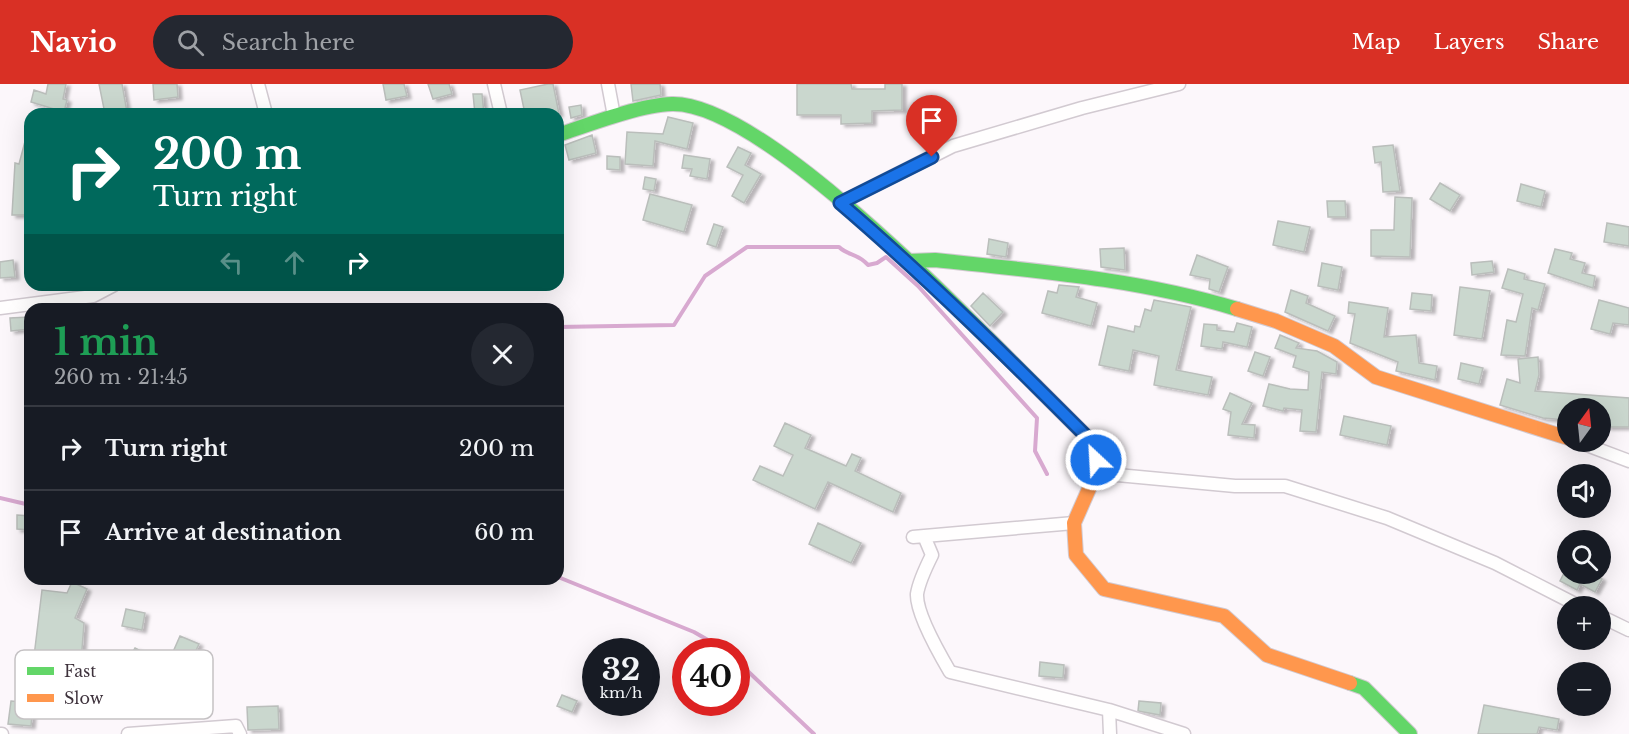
<!DOCTYPE html>
<meta charset="utf-8">
<style>
:root{--surface:#171b24;--page:#242831;--text:#f1f3f6;--muted:#9ea1a6;--line:#363941;--accent:#d93025}
body{margin:0;font-family:"Libre Baskerville",serif;background:var(--page);color:var(--text);height:100vh;display:flex;flex-direction:column;font-size:22px;white-space:nowrap}
*{box-sizing:border-box;margin:0}
p{font-size:20px;color:var(--muted)}
.icon{flex:none;width:33px;height:33px;fill:none;stroke:currentColor;stroke-width:2;stroke-linecap:round;stroke-linejoin:round}
.map{position:relative;flex:1;overflow:hidden}
.side{position:absolute;left:24px;top:219px;width:540px;height:282px;display:flex;flex-direction:column;background:var(--surface);border-radius:18px;box-shadow:0 6px 24px #0002}
.side>*{flex:none}
.top-card{position:absolute;left:24px;top:24px;width:540px;height:183px;border-radius:18px;box-shadow:0 6px 24px #0002;background:#00695c;color:#fff;overflow:hidden}
.needle{width:39px;rotate:15deg}
.fabs{position:absolute;left:1557px;top:314px;display:grid;gap:12px}
.fabs a{display:grid;place-items:center;width:54px;height:54px;border-radius:50%;background:var(--surface);box-shadow:0 6px 24px #0002;font-size:30px}
.speed{position:absolute;left:582px;top:554px;display:flex;gap:12px;font-size:30px;font-weight:700;text-align:center}
.speed>*{display:grid;place-content:center;width:78px;height:78px;border-radius:50%;background:var(--surface);box-shadow:0 6px 24px #0002;line-height:1}
.speed small{font-size:15px;font-weight:400}
.speed .limit{border:9px solid #d22;background:#fff;color:#111}
.pin{position:absolute;display:grid;place-items:center;width:51px;height:51px;color:#fff;margin:-62px -26px;border-radius:50% 50% 50% 0;rotate:-45deg;box-shadow:0 0 6px #0007}
.pin .icon{rotate:45deg}
.me{position:absolute;width:66px;margin:-33px;rotate:335deg;stroke-linejoin:round;filter:drop-shadow(0 0 4px #0008)}
.turn{display:flex;align-items:center;gap:21px;height:126px;padding:0 30px;font-size:27px}
.turn .icon{width:78px;height:78px;stroke-width:2.5}
.turn b{display:block;font-size:42px;line-height:51px}
.lanes{display:flex;align-items:center;height:57px;padding:0 30px;background:#0003;justify-content:center;gap:30px;direction:ltr}
.lanes .off{opacity:.35}
.round{display:grid;place-items:center;flex:none;width:63px;height:63px;border-radius:32px;background:var(--page)}
.summary{display:flex;align-items:center;justify-content:space-between;height:102px;padding:0 30px}
h1{font-size:36px;font-weight:700;line-height:45px;color:#1e9e55}
ul{padding:0;list-style:none}
li{display:flex;align-items:center;gap:18px;height:84px;padding:0 30px;border-top:2px solid var(--line)}
li div{flex:1}
li b{display:block;font-size:22px}
li em{font-style:normal}
header{display:flex;align-items:center;gap:36px;box-sizing:border-box;height:84px;padding:0 30px;background:var(--accent);color:#fff}
header strong{font-size:28px}
nav{display:flex;gap:33px;margin-inline-start:auto;font-size:21px}
.search{width:420px;height:54px;background:var(--page);display:flex;align-items:center;gap:15px;box-sizing:border-box;padding:0 21px;border-radius:33px;color:var(--muted);font-size:22px}
.map>svg:first-child{display:block}
.lines{fill:none;stroke-linecap:round;stroke-linejoin:round}
.stream{stroke:#d8a9d0;stroke-width:4}
.building{fill:#cad7ce;stroke:#babebb;stroke-width:1.5;filter:url(#shadow)}
.street-casing{stroke:#d2cad1;stroke-width:15}
.fast-casing{stroke:#d2cad1;stroke-width:16}
.slow-casing{stroke:#d2cad1;stroke-width:16}
.street{stroke:#fffefe;stroke-width:12}
.fast{stroke:#63d668;stroke-width:14}
.slow{stroke:#ff974d;stroke-width:14}
.route-casing{stroke:#114b97;stroke-width:15}
.route{stroke:#1a73e8;stroke-width:10}
.key{fill:#fff;stroke:#c5c2c4;stroke-width:1.5}
.key-label{font-size:16px;fill:#3e323c}
</style>
<header>
<strong>Navio</strong>
<div class="search"><svg class="icon" aria-label="search" viewBox="0 0 24 24"><circle cx="10" cy="10" r="6"/><path d="M15 15l6 6"/></svg>Search here</div>
<nav><a>Map</a><a>Layers</a><a>Share</a></nav>
</header>
<div class="map">
<svg width="1629" height="650" viewBox="0 0 1629 650">
<defs>
<filter id="shadow"><feDropShadow dx="4" dy="2.5" stdDeviation="1.5" flood-color="#0004"/></filter>
</defs>
<rect width="100%" height="100%" fill="#fcf7fb"/>
<g class="lines">
<path class="stream" d="M558 243 674 241 705 192 747 163H839C848 172 858 169 868 181L877 179 886 173 918 202 1037 334 1035 367 1047 390
M0 414 30 421
M558 493 694 548 727 567
M337 495 345 499 348 495
M736 576 814 650"/>
</g>
<path class="building" d="M48 0H66L63 15 67 16 64 28 31 18 34 6 46 10Z
M99 0H122L127 28 105 30Z
M153 0H177L178 13 154 16Z
M383 0H404L407 12 386 16Z
M428 0H449L452 10 433 15Z
M548 0H553L559 30H525L520 6Z
M631 0H660L661 11 633 17Z
M797 0H851L852 5H885V0H902V26L872 27V39L841 40V31H797Z
M473 10H482L484 30H475Z
M581 21 582 31 571 34 569 23Z
M668 33 693 39 687 65 655 57 653 82 625 80 627 48 663 50Z
M27 50H30L28 131H12L15 79 19 80Z
M592 51 596 69 569 76 565 61Z
M1393 61 1400 107 1383 108 1381 78 1375 79 1373 63Z
M738 63 751 69 745 81 761 90 744 119 732 112 743 91 727 83Z
M684 71 710 75 707 95 690 92 692 85 682 84Z
M607 72 620 73V86L607 85Z
M645 93 656 95 654 107 643 105Z
M1440 99 1460 111 1450 127 1430 115Z
M1521 100 1545 107 1541 123 1517 117Z
M650 110 692 121 684 148 643 136Z
M1395 113 1412 114 1410 173 1371 172V146H1394Z
M1327 117H1345L1346 133H1328Z
M1278 137 1310 143 1304 168 1273 161Z
M1607 139 1629 143V162L1604 158Z
M714 140 723 143 716 163 707 160Z
M989 155 1008 159 1006 173 987 170Z
M1124 164 1125 186 1101 183 1100 165Z
M1555 165 1572 169 1570 175 1585 179 1582 189 1595 192 1593 204 1548 189Z
M1197 171 1228 183 1219 208 1209 205 1210 195 1190 191Z
M13 176 15 193 0 194V178Z
M1492 177 1494 188 1472 191 1471 179Z
M1322 179 1342 183 1338 206 1318 202Z
M1508 185 1525 190 1524 195 1545 200 1538 226 1532 224 1525 272 1501 271 1507 236 1516 238 1523 210 1502 204Z
M1059 201 1079 203 1076 213 1097 219 1091 242 1042 229 1048 207 1057 209Z
M1460 203 1490 207 1482 255 1454 251Z
M1291 206 1308 212 1306 219 1335 232 1328 247 1285 228Z
M983 209 1003 228 990 242 971 222Z
M1412 209 1432 211 1431 227 1410 225Z
M1154 216 1191 223 1176 286 1212 293 1208 311 1154 301 1159 272 1133 266 1129 287 1099 281 1108 242 1134 248 1135 242 1140 243 1145 225 1151 227Z
M1599 216 1629 224V241L1613 239 1610 250 1591 245Z
M1349 218 1388 224 1384 253 1416 251 1419 279 1437 282 1435 296 1396 287 1398 278 1350 259 1355 230 1348 229Z
M30 233V245L11 247 10 234Z
M1237 239 1252 243 1247 263 1223 258 1222 265 1201 262 1204 240 1217 241V246L1234 248Z
M1280 251 1299 259 1296 264 1317 267 1337 278 1336 290 1322 288 1316 348 1300 347 1302 326 1284 324 1283 327 1263 322 1269 300 1290 305 1308 306 1309 288 1293 283 1296 272 1275 264Z
M1255 268 1270 273 1263 292 1248 287Z
M1538 273 1539 291 1535 307 1629 314V343H1607V334H1600V324H1567L1566 336 1543 334 1500 321 1507 295 1520 299 1518 275Z
M1461 279 1483 284 1479 300 1458 295Z
M1230 309 1252 319 1242 340 1255 341 1254 354 1228 351 1231 328 1223 325Z
M1344 332 1391 342 1387 361 1340 351Z
M785 339 811 351 805 364 846 382 852 370 861 374 855 387 901 409 893 428 828 398 815 425 753 396 760 382 783 392 793 371 774 362Z
M17 431 30 432V446L17 445Z
M818 439 861 459 851 479 809 460Z
M1564 489H1591L1602 495 1595 508 1580 500 1577 506 1560 497Z
M72 498 87 505 75 534 84 539 80 591 32 589 42 506 67 509Z
M126 525 145 529 142 546 122 542Z
M180 552 199 560 191 577 173 568Z
M135 564 155 574 149 587 128 576Z
M1040 578 1064 581 1063 594 1039 592Z
M562 611 577 617 572 628 557 622Z
M11 617 33 619 31 642 8 640Z
M1139 617 1161 619 1160 631 1138 627Z
M1484 621 1559 635 1557 646 1539 643 1537 650H1478Z
M278 622 279 645 248 646 247 623Z"/>
<g class="lines">
<g class="street-casing">
<path id="street" d="M258 0 266 30
M494 0 501 30
M608 0 614 32
M840 119 953 62 1082 24 1179 0
M0 224 93 212 114 201
M1576 357 1629 377
M1096 389 1235 402H1285L1387 434 1495 479 1579 522
M924 452 932 471C926 483 919 497 917 510 916 530 940 571 950 588L1109 626 1184 650
M913 453 1074 439
M1600 532 1629 546
M1109 626 1110 650
M0 650H2
M128 650 236 642 240 650"/>
</g>
<g class="fast-casing">
<path id="fast" d="M558 51C590 40 640 21 672 20 763 18 969 236 1036 302
M909 177 935 176C1037 187 1138 195 1237 225
M1350 599 1364 604 1410 650"/>
</g>
<g class="slow-casing">
<path id="slow" d="M1237 225 1276 237 1334 262 1376 293 1568 354
M1036 302 1096 362V389L1074 439 1076 471 1104 505 1224 532 1267 571 1350 599"/>
</g>
<use href="#street" class="street"/>
<use href="#fast" class="fast"/>
<use href="#slow" class="slow"/>
</g>
<g class="lines">
<g class="route-casing">
<path id="route" d="M932 73 840 119C930 196 1013 279 1096 362V376"/>
</g>
<use href="#route" class="route"/>
</g>
<rect x="15" y="566" width="198" height="69" rx="9" class="key"/>
<rect x="27" y="583" width="27" height="8" fill="#63d668"/>
<rect x="27" y="610" width="27" height="8" fill="#ff974d"/>
<g class="key-label">
<text x="64" y="593">Fast</text>
<text x="64" y="620">Slow</text>
</g>
</svg>
<div class="fabs">
<a><svg class="needle" viewBox="-14 -14 28 28"><path d="M0-13l5 13h-10z" fill="#e53935"/><path d="M0 13l5-13h-10z" fill="#9ea1a6"/></svg></a>
<a><svg class="icon" aria-label="sound" viewBox="0 0 24 24"><path d="M4 9h4l5-4v14l-5-4H4zM17 9q2 3 0 6"/></svg></a>
<a><svg class="icon" aria-label="search" viewBox="0 0 24 24"><circle cx="10" cy="10" r="6"/><path d="M15 15l6 6"/></svg></a>
<a>+</a>
<a>−</a>
</div>
<div class="speed"><div>32<small>km/h</small></div><div class="limit">40</div></div>
<div class="pin" style="left:932px;top:73px;background:#d93025"><svg class="icon" aria-label="arrive" viewBox="0 0 24 24"><path d="M6 21V4h12l-3 4 3 4H6"/></svg></div>
<svg class="me" style="left:1096px;top:376px" viewBox="-20 -20 40 40"><circle r="17" fill="#1a73e8" stroke="#fff" stroke-width="3"/><path d="M0-11L8 9 0 5-8 9z" fill="#fff"/></svg>
<div class="top-card">
<div class="turn"><svg class="icon" aria-label="right" viewBox="0 0 24 24"><path d="M7 20v-9h11M14 6l5 5-5 5"/></svg><div><b>200 m</b>Turn right</div></div>
<div class="lanes"><svg class="icon off" aria-label="left" viewBox="0 0 24 24"><path d="M17 20v-9H6M10 6l-5 5 5 5"/></svg><svg class="icon off" aria-label="ahead" viewBox="0 0 24 24"><path d="M12 20V5M6 11l6-6 6 6"/></svg><svg class="icon" aria-label="right" viewBox="0 0 24 24"><path d="M7 20v-9h11M14 6l5 5-5 5"/></svg></div>
</div>
<section class="side">
<div class="summary"><div><h1>1 min</h1><p>260 m · 21:45</p></div><a class="round"><svg class="icon" aria-label="close" viewBox="0 0 24 24"><path d="M6 6l12 12M18 6L6 18"/></svg></a></div>
<ul>
<li><svg class="icon" aria-label="right" viewBox="0 0 24 24"><path d="M7 20v-9h11M14 6l5 5-5 5"/></svg><div><b>Turn right</b></div><em>200 m</em></li>
<li><svg class="icon" aria-label="arrive" viewBox="0 0 24 24"><path d="M6 21V4h12l-3 4 3 4H6"/></svg><div><b>Arrive at destination</b></div><em>60 m</em></li>
</ul>
</section>
</div>
